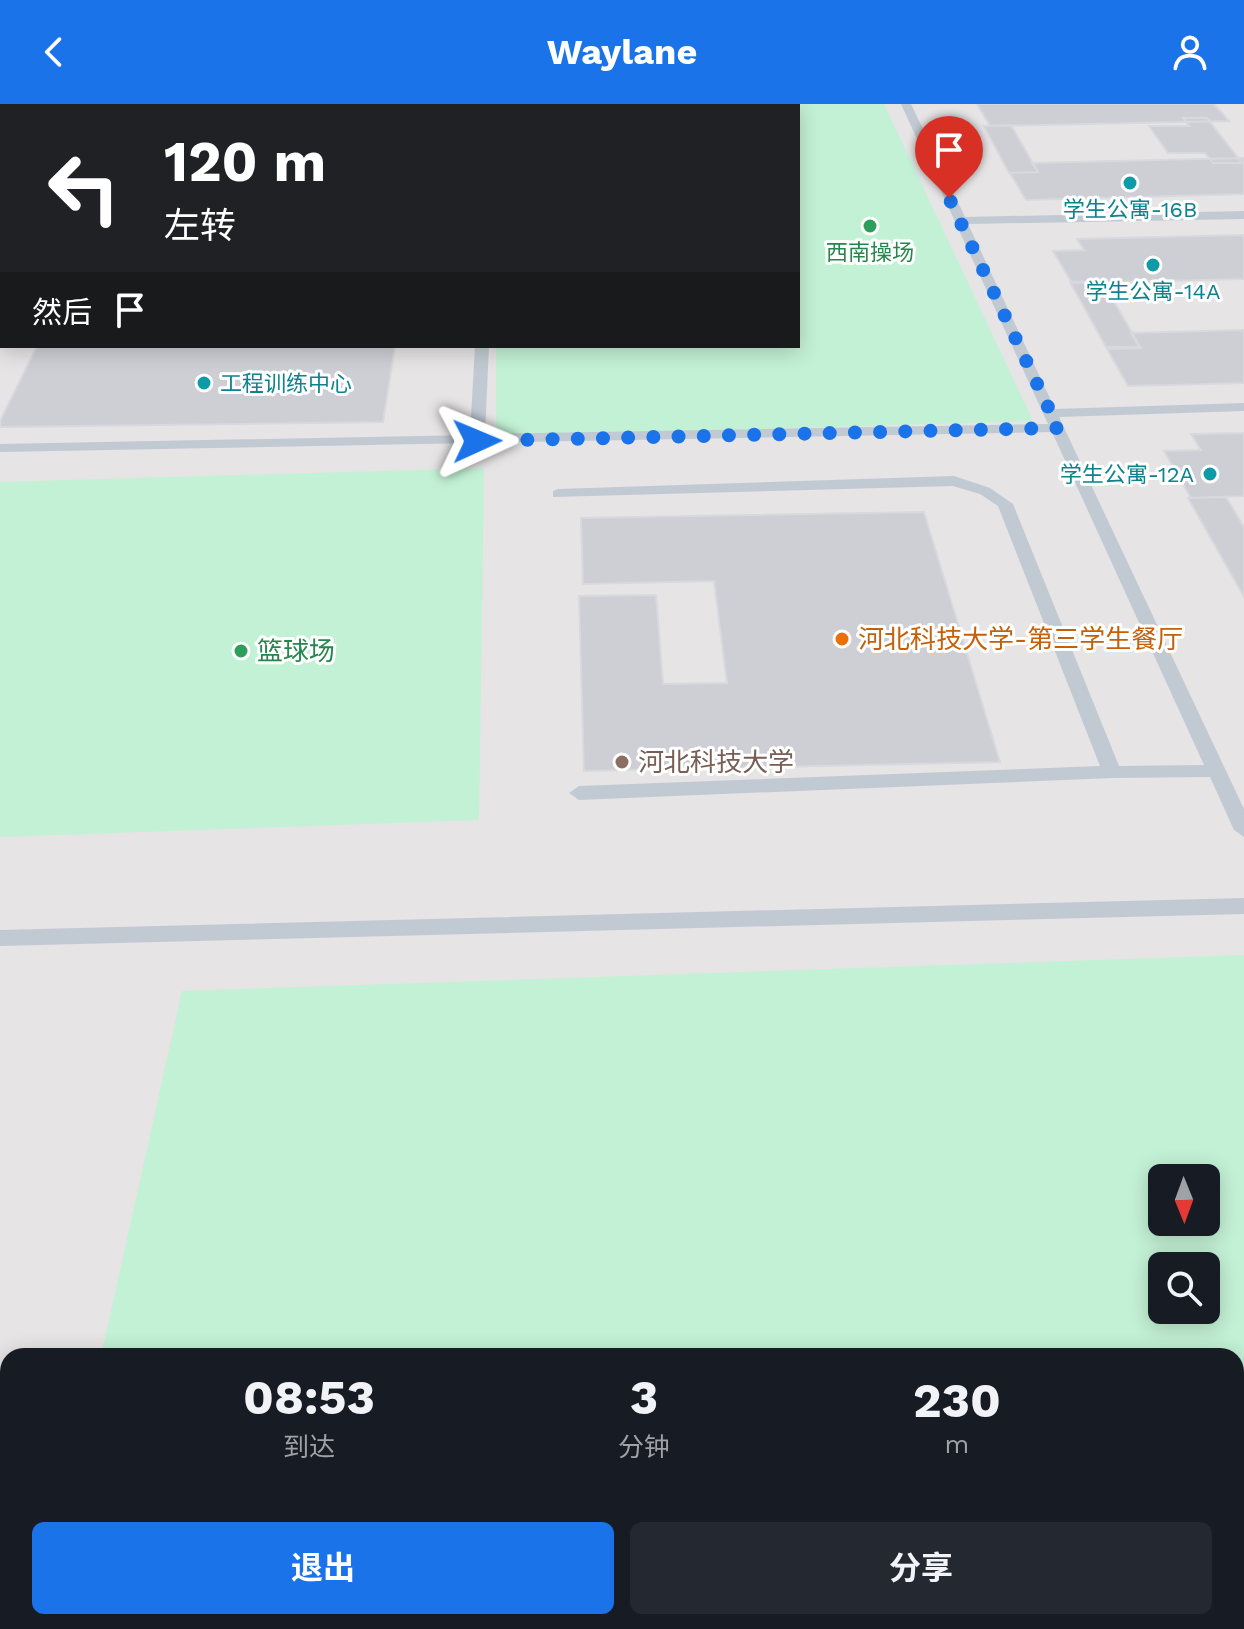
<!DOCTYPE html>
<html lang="zh">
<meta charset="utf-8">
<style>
:root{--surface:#171b24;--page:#242831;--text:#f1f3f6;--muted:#9ea1a6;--accent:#1a73e8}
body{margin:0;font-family:"Work Sans","Noto Sans SC",sans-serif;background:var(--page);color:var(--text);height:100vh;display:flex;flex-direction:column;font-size:30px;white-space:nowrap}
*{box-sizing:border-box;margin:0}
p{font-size:26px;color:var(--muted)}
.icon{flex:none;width:44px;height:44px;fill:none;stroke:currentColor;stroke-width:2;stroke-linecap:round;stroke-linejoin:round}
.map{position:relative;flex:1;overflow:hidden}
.drawer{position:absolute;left:0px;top:1244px;width:1244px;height:282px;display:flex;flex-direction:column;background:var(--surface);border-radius:24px 24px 0 0;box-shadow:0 4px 20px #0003}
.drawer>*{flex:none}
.guide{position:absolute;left:0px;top:0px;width:800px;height:244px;box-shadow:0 4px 20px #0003;background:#202124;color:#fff;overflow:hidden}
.needle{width:52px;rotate:179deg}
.fabs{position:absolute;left:1148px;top:1060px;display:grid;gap:16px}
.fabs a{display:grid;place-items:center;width:72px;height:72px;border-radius:12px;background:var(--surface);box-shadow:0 4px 20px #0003;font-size:40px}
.pin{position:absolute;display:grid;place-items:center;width:68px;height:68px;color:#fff;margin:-82px -34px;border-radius:50% 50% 50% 0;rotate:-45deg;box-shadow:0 0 8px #0007}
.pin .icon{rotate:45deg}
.me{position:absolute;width:88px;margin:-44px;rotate:89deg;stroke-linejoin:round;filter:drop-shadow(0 0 6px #0008)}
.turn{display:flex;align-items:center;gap:28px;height:168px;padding:0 32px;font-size:36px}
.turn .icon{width:104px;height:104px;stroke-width:2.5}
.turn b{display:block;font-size:56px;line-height:68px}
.then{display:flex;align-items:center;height:76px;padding:0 32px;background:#0003;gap:16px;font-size:30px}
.eta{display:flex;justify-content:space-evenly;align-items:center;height:136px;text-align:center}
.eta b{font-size:48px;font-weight:700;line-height:56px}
.primary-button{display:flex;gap:16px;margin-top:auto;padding:16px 32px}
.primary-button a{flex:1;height:92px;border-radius:12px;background:var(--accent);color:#fff;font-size:32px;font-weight:700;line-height:92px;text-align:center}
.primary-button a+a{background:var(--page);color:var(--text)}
header{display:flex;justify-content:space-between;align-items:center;height:104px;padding:0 32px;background:var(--accent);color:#fff;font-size:36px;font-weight:700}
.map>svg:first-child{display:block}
.education{fill:#e6e4e5;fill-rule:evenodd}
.green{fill:#c3f1d5;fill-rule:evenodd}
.building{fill:#cdcfd5;stroke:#d7d9de;stroke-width:2}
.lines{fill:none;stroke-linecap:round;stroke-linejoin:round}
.lane{fill:#c1cad2;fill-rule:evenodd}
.route{stroke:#1a73e8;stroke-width:14;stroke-dasharray:0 25.2}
.culture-dot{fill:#0f9aa8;stroke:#fff;stroke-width:3}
.leisure-dot{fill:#2e9e5b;stroke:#fff;stroke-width:3}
.food-dot{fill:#e8710a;stroke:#fff;stroke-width:3}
.education-dot{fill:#8d6e63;stroke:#fff;stroke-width:3}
.labels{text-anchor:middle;stroke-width:6;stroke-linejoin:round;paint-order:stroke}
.far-culture-label{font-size:22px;fill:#0d838f;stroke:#fff}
.far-leisure-label{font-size:22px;fill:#27864d;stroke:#fff}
.food-label{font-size:26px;fill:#c56008;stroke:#fff;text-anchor:start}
.leisure-label{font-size:26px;fill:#27864d;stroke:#fff;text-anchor:start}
.education-label{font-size:26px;fill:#785e54;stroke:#fff;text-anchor:start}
</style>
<header><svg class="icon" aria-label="back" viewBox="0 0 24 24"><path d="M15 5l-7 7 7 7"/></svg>Waylane<svg class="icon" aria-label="person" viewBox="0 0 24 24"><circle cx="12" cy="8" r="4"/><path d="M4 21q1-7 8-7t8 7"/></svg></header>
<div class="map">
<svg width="1244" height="1525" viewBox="0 0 1244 1525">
<rect width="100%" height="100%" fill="#f5f3f3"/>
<path class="education" d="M93 0H1244V1525H0V3L2 242H798V2H29ZM1162 1074H1206V1118H1162ZM1162 1162H1206V1206H1162ZM8 1252H1236V1518H8Z"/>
<path class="green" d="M496 0H884L1033 317 496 333V242H798V2Z
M484 364 479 716 0 733V378Z
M1244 851V1525H40L42 1518H1236V1252H101L182 887ZM1206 1074V1118H1162V1074ZM1162 1162H1206V1206H1162Z"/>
<path class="building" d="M977 0H1214L1229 17 990 22Z
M1183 14H1207L1242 59H1213L1205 49H1168L1149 22H1189Z
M1011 21 1038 68 1009 69 984 22Z
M1244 54V90L1026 96 1010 69 1038 68 1032 59Z
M1244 131V175L1072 179 1053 147 1084 146 1077 135Z
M1102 177 1141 244 1107 245 1070 178Z
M1244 226V279L1128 282 1106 243H1139L1131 229Z
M37 242H395L383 318 0 323V317Z
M1244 329V392L1191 394 1164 347 1201 346 1191 330Z
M1226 393 1244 423V493L1188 394Z
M924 408 1000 658 584 667 579 492 656 491 663 580 727 579 714 477 583 480 581 414Z"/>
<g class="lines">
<path class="lane" d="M259 0H369L258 2Z
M488 0H498V2H488Z
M901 0H911L965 113 1244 107V115L968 120 1055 305 1244 299V307L1059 313 1244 705V733L1234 726 1210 673 1112 674 579 696 569 689 579 682 1100 662 998 402 980 390 953 382 553 393V387L558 385 954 372 990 384 1013 400 1119 662 1204 661 1052 328 0 348V340L470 331 475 242H489L485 330 1048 320Z
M0 81H2V87H0Z
M2 108V118L0 119V109Z
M2 188V199L0 200V189Z
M1244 794V810L0 842V826Z"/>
</g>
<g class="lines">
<path class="route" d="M477 337 1058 324 949 94"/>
</g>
<g class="culture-dot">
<circle cx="1130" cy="79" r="8"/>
<circle cx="1153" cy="161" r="8"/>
<circle cx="204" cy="279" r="8"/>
<circle cx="1210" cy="370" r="8"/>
</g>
<g class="leisure-dot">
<circle cx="870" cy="122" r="8"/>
<circle cx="241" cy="547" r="8"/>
</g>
<circle class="food-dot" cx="842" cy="535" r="8"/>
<circle class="education-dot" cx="622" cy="658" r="8"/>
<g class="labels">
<g class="far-culture-label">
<text x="1130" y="113">学生公寓-16B</text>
<text x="1153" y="195">学生公寓-14A</text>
<text x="220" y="287" text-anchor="start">工程训练中心</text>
<text x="1194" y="378" text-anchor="end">学生公寓-12A</text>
</g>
<g class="far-leisure-label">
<text x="870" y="156">西南操场</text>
</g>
<g class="food-label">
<text x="858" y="544">河北科技大学-第三学生餐厅</text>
</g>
<g class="leisure-label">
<text x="257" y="556">篮球场</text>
</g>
<g class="education-label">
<text x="638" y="667">河北科技大学</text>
</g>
</g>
</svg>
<div class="fabs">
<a><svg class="needle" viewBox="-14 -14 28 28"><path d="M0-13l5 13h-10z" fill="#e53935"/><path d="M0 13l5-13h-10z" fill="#9ea1a6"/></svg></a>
<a><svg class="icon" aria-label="search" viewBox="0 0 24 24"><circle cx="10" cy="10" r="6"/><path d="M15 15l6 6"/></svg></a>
</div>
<div class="pin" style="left:949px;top:94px;background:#d93025"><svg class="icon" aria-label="arrive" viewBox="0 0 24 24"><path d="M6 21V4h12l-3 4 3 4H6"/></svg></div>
<svg class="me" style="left:477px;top:337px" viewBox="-20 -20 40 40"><path d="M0-17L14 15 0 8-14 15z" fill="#1a73e8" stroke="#fff" stroke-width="4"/></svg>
<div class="guide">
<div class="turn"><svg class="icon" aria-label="left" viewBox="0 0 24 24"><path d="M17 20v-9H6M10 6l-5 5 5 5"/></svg><div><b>120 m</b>左转</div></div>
<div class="then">然后<svg class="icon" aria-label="arrive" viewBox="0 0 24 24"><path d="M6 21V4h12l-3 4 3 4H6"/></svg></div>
</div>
<section class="drawer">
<div class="eta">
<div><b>08:53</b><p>到达</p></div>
<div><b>3</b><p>分钟</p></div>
<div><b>230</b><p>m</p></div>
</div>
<div class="primary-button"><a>退出</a><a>分享</a></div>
</section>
</div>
